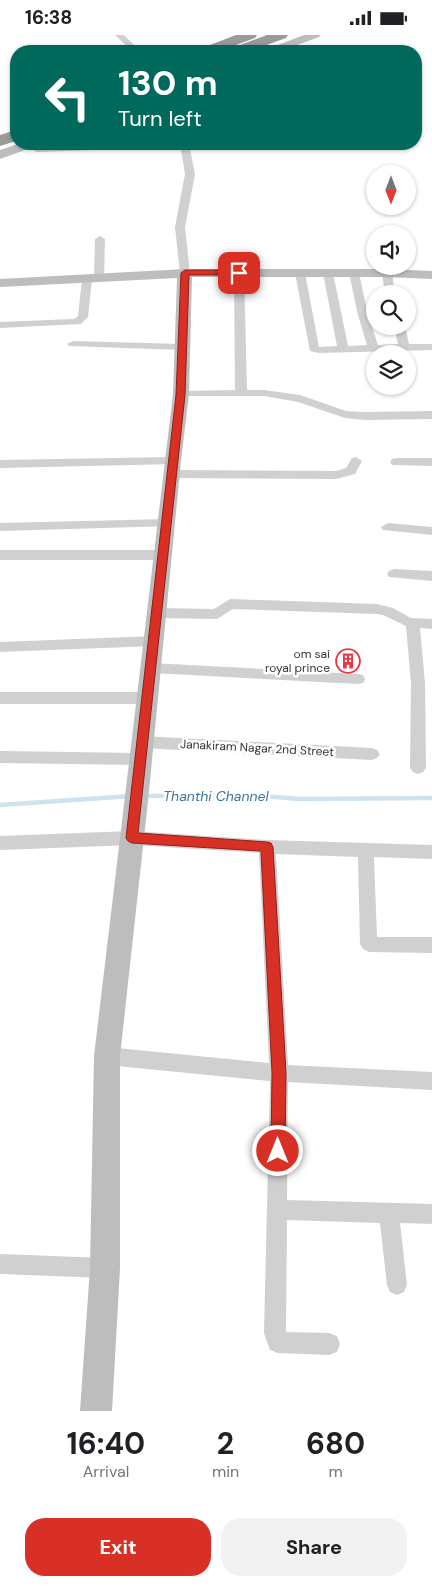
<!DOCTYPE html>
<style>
:root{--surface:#fff;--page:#f2f2f2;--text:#202124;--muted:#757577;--accent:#d93025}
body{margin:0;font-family:"DM Sans",sans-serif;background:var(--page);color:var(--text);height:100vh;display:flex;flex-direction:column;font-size:19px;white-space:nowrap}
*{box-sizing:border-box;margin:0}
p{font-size:16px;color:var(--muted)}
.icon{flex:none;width:28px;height:28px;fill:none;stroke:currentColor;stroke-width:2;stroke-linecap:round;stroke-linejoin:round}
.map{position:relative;height:1376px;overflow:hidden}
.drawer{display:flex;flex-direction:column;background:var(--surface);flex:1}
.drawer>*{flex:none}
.banner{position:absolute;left:10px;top:10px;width:412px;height:105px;border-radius:20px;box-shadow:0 1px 4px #0004;background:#00695c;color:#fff;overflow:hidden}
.needle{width:32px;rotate:180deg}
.buttons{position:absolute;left:366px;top:130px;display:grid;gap:10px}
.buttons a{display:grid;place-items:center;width:50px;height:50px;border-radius:50%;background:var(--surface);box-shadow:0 1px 4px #0004;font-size:25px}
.pin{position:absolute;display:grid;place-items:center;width:42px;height:42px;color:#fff;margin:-21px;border-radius:10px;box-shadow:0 2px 8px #0006}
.me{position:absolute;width:55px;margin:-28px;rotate:0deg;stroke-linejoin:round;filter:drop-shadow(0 0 4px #0008)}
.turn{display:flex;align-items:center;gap:18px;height:105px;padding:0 25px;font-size:22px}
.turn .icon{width:65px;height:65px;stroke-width:2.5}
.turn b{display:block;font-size:35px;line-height:42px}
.eta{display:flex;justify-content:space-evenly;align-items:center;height:85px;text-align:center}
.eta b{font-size:30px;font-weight:700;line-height:35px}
.button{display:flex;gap:10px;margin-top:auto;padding:10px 25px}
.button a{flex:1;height:58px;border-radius:20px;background:var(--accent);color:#fff;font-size:20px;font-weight:700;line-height:58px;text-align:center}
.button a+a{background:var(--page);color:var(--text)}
.status{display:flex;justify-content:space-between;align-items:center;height:35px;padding:0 25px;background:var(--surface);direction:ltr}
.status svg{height:14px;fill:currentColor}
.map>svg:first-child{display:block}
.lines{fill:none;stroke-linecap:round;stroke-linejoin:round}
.stream{stroke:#cfe2ee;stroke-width:4.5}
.street{fill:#d0d0d0;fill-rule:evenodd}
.secondary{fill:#bdbdbd;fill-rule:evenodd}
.highway{fill:#9a9a9a;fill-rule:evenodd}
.route{fill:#d93025;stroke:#8d1f18}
.labels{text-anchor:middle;stroke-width:5;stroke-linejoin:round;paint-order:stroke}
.poi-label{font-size:12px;fill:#333;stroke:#fff;text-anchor:end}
.street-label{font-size:12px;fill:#333;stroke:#fff}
.water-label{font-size:14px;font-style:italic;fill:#3f7597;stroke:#fff}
</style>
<div class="status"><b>16:38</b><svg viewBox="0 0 49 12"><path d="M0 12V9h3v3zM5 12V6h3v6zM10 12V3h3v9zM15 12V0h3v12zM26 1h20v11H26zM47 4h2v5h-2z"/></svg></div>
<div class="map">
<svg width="432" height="1376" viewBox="0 0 432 1376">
<rect width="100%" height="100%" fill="#fff"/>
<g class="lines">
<path class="stream" d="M144 761 250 760 300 764 432 763
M0 770 131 761"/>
<path class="street" d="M115 0H124L140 16H132Z
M109 109H126L128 111 123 114 37 117 32 114 37 111Z
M180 109H189L195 139 185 192 190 238 185 241 180 238 175 192 185 139Z
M100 201 105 204 104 243 99 246 94 243 95 204Z
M239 235 244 238 247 355H264L300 360 346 376 365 377 432 376V384L365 385 345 383 298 367 264 361H177L175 359 177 357 181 356 235 355 234 238Z
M300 235 305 238 319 312 337 311 323 238 328 235 333 238 348 311 367 310 358 280 349 238 354 235 359 238 368 280 378 310 398 309 394 291H405L409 309H432V315L319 318 310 316 295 238Z
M387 235 392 238 395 259H385L382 238Z
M87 241 92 244 88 282 81 289 0 293V287L74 284 78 281 82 244Z
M73 306 182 309 188 312 182 315 69 311 67 309Z
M172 422 176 423 178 426 176 429 0 433V425Z
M356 422 362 426 355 439 336 444 172 443 166 439 172 435 336 436 346 433 352 423Z
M396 423H432V431L392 430 390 427 392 424Z
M167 484 173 488 172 491 0 496V488Z
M388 488 432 492V500L383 495 381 492Z
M0 515H163L168 517 170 520 168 523 163 525H0Z
M394 534 432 536V546L389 542 387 539 389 536Z
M230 564 377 569 393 573 411 583 432 584V594L420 593 425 648 426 733 423 737 418 739 413 737 410 733 411 648 406 591 383 580 377 579 233 574 217 584 158 583 153 581 151 578 153 575 158 573 214 574Z
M154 601 159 602 161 606 159 610 154 611 0 617V607Z
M151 628 358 639 363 640 365 644 363 648 358 649 151 638 146 637 144 633 146 629Z
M0 657H147L152 659 154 663 152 667 147 669H0Z
M142 701 372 713 377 715 380 719 377 723 372 725 142 713 137 711 134 707 137 703Z
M0 716 140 718 145 720 148 724 145 728 140 730 0 728Z
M132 796 267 805 432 810V824L374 822 377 902H432V918L369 917 363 914 360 909 358 822 276 819 288 1030 432 1037V1055L288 1047 287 1165 432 1169V1189L400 1188 407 1250 404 1257 397 1260 390 1257 387 1250 380 1188 287 1185 286 1297 329 1298 337 1301 340 1309 337 1317 329 1320 278 1318 270 1315 264 1298 270 1046 107 1030 100 1027 98 1021 100 1015 107 1012 269 1028 259 818 132 810 0 815V801Z
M0 1219 105 1223 112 1226 115 1233 112 1240 105 1243 0 1239Z"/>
<path class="secondary" d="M304 0H321L319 2 281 16H265L267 14Z
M18 109H35L34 112 0 124V115Z
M185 234H387L432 236V244L387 242H192L189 359 181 426 148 766 120 1021V1233L112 1376H80L90 1233 94 1021 173 359 177 243 0 252V244Z"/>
<path class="highway" d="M236 0H257L255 3 220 16H200L202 13Z
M267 0H288L286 3 250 16H230L232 13Z
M16 95V106L0 111V100Z"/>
</g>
<path class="route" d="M185 235H239L243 238 239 240H189L185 360 138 798 267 807 271 808 273 812 286 1038 285 1116 283 1121 278 1123 273 1121 271 1116 272 1038 261 816 132 808 128 806 126 803 176 360 181 238Z"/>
<defs>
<g id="building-ring" transform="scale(1.25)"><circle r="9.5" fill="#fff" stroke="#e63946" stroke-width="1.5"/><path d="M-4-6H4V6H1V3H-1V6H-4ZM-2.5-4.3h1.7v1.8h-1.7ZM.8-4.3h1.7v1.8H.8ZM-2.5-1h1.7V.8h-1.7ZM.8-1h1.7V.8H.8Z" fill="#e63946"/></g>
</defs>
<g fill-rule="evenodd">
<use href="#building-ring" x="348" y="626"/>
</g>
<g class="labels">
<g class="poi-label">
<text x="330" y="623">om sai<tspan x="330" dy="14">royal prince</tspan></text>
</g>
<g class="street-label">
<text transform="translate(257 713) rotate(3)" y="4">Janakiram Nagar 2nd Street</text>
</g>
<g class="water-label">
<text x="216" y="766">Thanthi Channel</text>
</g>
</g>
</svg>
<div class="buttons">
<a><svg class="needle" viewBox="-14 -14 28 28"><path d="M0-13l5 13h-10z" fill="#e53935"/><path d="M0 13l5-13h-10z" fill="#757577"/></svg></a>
<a><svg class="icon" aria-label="sound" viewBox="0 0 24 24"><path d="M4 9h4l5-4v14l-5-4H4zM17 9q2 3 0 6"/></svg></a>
<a><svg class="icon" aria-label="search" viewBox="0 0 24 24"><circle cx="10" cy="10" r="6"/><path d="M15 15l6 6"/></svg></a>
<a><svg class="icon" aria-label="layers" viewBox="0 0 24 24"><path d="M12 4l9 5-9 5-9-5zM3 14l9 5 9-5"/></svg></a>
</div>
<div class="pin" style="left:239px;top:238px;background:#d93025"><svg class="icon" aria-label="arrive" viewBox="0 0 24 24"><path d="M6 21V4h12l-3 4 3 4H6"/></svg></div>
<svg class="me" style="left:278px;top:1116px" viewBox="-20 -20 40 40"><circle r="17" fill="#d93025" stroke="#fff" stroke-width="3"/><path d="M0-11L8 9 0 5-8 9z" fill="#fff"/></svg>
<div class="banner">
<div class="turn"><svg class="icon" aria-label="left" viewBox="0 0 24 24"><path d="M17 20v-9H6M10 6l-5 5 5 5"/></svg><div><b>130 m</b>Turn left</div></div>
</div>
</div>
<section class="drawer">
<div class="eta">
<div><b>16:40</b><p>Arrival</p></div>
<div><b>2</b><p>min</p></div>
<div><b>680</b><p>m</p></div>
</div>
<div class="button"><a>Exit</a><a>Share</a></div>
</section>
